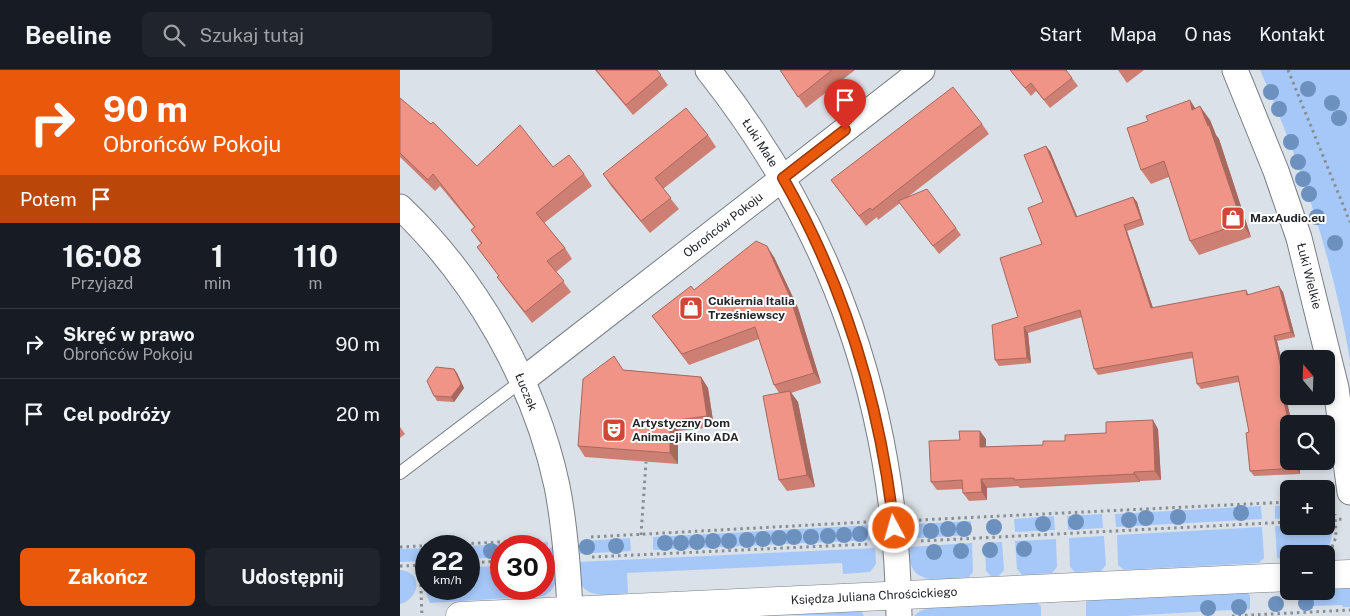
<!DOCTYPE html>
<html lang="pl">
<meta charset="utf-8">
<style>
:root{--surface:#171b24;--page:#20242c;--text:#f1f3f6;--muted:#9ea1a6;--line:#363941;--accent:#ea580c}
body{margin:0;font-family:"Public Sans",sans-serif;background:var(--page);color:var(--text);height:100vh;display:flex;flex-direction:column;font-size:19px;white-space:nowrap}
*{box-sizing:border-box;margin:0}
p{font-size:16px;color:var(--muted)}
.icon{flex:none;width:28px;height:28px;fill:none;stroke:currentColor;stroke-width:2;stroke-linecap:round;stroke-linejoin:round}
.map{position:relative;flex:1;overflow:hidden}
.panel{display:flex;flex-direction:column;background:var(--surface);width:400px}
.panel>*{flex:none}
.guide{background:#ea580c;color:#fff;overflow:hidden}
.needle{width:32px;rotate:341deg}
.buttons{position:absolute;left:880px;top:280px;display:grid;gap:10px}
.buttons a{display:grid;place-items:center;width:55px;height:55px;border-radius:8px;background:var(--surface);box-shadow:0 2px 8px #0003;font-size:25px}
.speed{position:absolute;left:15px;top:465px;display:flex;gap:10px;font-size:25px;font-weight:700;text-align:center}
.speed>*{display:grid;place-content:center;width:65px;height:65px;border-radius:50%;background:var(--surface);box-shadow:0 2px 8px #0003;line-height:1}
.speed small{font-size:12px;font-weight:400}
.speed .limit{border:8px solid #d22;background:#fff;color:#111}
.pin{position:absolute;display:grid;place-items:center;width:42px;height:42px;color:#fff;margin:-51px -21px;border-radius:50% 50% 50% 0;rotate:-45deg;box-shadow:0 0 5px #0007}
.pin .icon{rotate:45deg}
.me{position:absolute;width:55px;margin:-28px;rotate:354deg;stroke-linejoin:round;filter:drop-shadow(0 0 4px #0008)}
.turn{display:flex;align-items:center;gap:18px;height:105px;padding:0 20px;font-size:22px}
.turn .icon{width:65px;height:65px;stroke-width:2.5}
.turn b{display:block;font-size:35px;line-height:42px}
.then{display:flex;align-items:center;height:48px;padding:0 20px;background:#0003;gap:10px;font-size:19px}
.eta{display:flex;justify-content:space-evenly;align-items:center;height:85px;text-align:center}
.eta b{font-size:30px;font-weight:700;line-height:35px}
.action{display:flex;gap:10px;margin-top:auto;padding:10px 20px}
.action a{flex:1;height:58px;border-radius:8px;background:var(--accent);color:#fff;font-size:20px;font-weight:700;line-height:58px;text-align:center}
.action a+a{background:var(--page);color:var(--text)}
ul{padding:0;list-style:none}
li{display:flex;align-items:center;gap:15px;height:70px;padding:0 20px;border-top:1px solid var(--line)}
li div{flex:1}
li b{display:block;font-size:19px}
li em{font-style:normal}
header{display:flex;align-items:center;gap:30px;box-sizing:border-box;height:70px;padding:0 25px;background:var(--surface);border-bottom:1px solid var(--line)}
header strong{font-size:24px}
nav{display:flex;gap:28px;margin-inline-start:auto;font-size:18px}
.search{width:350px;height:45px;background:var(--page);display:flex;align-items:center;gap:12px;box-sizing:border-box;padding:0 18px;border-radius:8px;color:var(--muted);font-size:19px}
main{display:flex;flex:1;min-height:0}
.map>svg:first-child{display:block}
.green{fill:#a6c8f8}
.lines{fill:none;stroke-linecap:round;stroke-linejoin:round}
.service-casing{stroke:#7a7e85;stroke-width:14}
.minor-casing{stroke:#7a7e85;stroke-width:27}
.tertiary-casing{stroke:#7a7e85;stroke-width:29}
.path{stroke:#888d92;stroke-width:3;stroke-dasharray:2.5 4;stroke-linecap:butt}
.service{stroke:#fff;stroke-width:12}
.minor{stroke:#fff;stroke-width:25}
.tertiary{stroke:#fff;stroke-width:28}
.tree{fill:#6c91bf}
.wall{fill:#ce7f73}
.shaded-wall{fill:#a7685e}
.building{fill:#ef9486;stroke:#a7685e}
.route-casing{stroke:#983908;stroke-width:12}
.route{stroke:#ea580c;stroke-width:9}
.labels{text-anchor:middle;stroke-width:4;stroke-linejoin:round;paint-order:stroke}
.street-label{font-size:12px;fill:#232528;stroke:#fff}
.poi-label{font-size:12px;font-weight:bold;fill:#232528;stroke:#fff;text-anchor:start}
</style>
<header>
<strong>Beeline</strong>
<div class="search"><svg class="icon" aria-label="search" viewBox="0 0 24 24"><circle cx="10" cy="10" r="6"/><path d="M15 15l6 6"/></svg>Szukaj tutaj</div>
<nav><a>Start</a><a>Mapa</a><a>O nas</a><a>Kontakt</a></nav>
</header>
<main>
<section class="panel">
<div class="guide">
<div class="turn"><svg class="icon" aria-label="right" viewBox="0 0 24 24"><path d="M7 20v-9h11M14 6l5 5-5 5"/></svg><div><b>90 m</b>Obrońców Pokoju</div></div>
<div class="then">Potem<svg class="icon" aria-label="arrive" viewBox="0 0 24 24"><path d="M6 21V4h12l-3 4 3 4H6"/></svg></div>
</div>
<div class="eta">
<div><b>16:08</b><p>Przyjazd</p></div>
<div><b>1</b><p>min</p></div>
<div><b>110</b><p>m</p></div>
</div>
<ul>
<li><svg class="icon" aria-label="right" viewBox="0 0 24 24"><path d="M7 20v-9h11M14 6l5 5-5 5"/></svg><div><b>Skręć w prawo</b><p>Obrońców Pokoju</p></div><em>90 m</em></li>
<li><svg class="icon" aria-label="arrive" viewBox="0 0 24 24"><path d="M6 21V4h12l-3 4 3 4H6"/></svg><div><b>Cel podróży</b></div><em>20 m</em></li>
</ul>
<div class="action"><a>Zakończ</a><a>Udostępnij</a></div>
</section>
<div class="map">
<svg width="950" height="546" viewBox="0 0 950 546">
<rect width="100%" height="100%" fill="#dbe1e8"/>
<path class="green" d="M860 0H950V290C933 190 901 93 860 0Z
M889 435V448L875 449V436Z
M861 436 862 449 716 457 715 444Z
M702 444 703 458 668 460 667 446Z
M654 446 655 460 615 462 614 449Z
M571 451V465L516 468 515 454Z
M926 453 932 455C932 462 932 469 929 475 922 487 895 484 884 485V492L877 487 875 456H926Z
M473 455 474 470 253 480V467Z
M862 457 864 488 859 493 724 500 718 495 717 465Z
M704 466 706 495 701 501 675 502 670 497 669 468Z
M230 468 231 481 176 484V476L184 475V471Z
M656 469 657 497 652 503 622 505 617 499 615 471Z
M148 472V478L156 477 157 484 144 485V476H101V487L69 489V476H65Z
M602 472 604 500 599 506H591L586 501 585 473Z
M572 473 573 502 569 507C553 508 520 516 512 497 509 491 509 483 509 477Z
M26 478V491L0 492V479Z
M475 478 476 494 470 502 443 504 442 493 227 503 228 523C213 524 187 530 180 512 178 506 178 498 177 492Z
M144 493H158C157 506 157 519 144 526L30 533 25 520 26 509V519H69V497L101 496V519H144Z
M0 500C24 502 20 529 0 534Z
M950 517V537H943L942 535 913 536V539H903V521H926V518Z
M847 522 850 526V539L725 546H686V532L690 529Z
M636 532 641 536V546H514L520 541 530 538Z
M461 541 464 546 389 545Z"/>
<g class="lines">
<g class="service-casing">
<path id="service" d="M0 403 123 310"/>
</g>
<g class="minor-casing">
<path id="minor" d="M308 0C436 162 496 340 499 546
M835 0 876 101 899 168 936 318 950 422
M0 137C76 209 135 313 157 416 165 457 168 498 170 540
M123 310 522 0"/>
</g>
<g class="tertiary-casing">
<path id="tertiary" d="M926 505 950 504
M60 546 889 507"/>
</g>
<path class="path" d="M888 0 950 152
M519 450 889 432
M926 450 944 449
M241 465 246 392
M191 467 466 452
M521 471 889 452
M0 477 139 470
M932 477 936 467 935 444
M192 487 470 474
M69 493 101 491
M20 495 22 546
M0 496 26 495
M832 546 950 540"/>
<use href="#service" class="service"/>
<use href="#minor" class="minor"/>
<use href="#tertiary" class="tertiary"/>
</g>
<g class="tree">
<circle cx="908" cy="19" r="8"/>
<circle cx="871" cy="22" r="8"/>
<circle cx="932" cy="33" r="8"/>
<circle cx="879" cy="39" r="8"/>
<circle cx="939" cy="48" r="8"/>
<circle cx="891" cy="72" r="8"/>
<circle cx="898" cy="92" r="8"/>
<circle cx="903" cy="109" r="8"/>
<circle cx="909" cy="124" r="8"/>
<circle cx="917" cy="147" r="8"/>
<circle cx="935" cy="173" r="8"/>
<circle cx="841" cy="443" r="8"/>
<circle cx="778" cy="447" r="8"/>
<circle cx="746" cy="448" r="8"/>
<circle cx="729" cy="450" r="8"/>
<circle cx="676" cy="452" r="8"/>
<circle cx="643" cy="454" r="8"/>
<circle cx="594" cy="457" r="8"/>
<circle cx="548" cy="459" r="8"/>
<circle cx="564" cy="459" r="8"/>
<circle cx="531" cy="461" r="8"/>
<circle cx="460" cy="464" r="8"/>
<circle cx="444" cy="465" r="8"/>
<circle cx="428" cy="466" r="8"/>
<circle cx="394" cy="467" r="8"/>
<circle cx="411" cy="467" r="8"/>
<circle cx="379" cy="468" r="8"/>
<circle cx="363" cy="469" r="8"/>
<circle cx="347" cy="470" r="8"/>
<circle cx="313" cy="471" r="8"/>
<circle cx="329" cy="471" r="8"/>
<circle cx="297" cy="472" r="8"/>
<circle cx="265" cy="473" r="8"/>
<circle cx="281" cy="473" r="8"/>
<circle cx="216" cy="476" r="8"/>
<circle cx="187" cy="477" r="8"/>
<circle cx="624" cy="479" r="8"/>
<circle cx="590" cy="480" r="8"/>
<circle cx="91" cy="481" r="8"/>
<circle cx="561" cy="481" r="8"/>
<circle cx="534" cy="482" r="8"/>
<circle cx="906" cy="533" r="8"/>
<circle cx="876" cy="534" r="8"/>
<circle cx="839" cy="537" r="8"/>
<circle cx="808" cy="538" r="8"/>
</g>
<path class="wall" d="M195 0H257L268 15 233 45Z
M380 0H455L406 38Z
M610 0 672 8 678 16 650 38 636 21 631 26Z
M718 0H744L727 13Z
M0 28 77 96 153 97 184 104 192 116 144 153 165 178 172 189 156 202 171 222 132 253 105 218 97 207 99 206 77 177 81 174 71 160 74 157 40 116 35 121 0 87Z
M796 38 810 50 816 65 819 69 851 167 799 185 790 171 769 107 751 114 741 100Z
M582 54 589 64 509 126 556 158 561 165 539 184 500 133 478 150 477 147 466 156 431 110Z
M308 65 316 77 263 119 279 139 250 163 211 116 203 104Z
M650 81 677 147 733 127 737 132 744 155 727 161 753 238 846 220 849 225 883 222 895 267 877 271 889 321V322L885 323 900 391V404L854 406 850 401 849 362 839 312 801 319 797 314 793 288 698 305 694 299 682 247 628 263 631 293 599 296 595 290 618 247 642 174 643 132Z
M374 187 398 238 421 313 391 323 398 332 415 417 387 421 379 410V323L374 315 359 269 289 295 252 246 294 220Z
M54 299 57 303 64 318 54 332 37 331 34 326Z
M224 300 301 307 308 318 314 357 278 361V394L185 387 178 376Z
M0 357 5 364 0 368Z
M758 359 761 410 740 411V412L620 418 618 416 587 418V430L569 431 563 423V419L537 420 531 412 586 369V377L643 375 706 363Z"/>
<path class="shaded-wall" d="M790 30 799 44 792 40Z
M800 36 810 50 816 65 819 69 851 167 842 153Z
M646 76 650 81 680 153 676 147Z
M733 127 737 132 744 155 741 149Z
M724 155 727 161 755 244 751 238Z
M367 176 374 187 398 238 421 313 414 303Z
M879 216 883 222 895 267 891 262Z
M624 257 628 263 631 293 627 288Z
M874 266 877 271 889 322 885 317Z
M54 299 57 303 64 318 54 332 51 327Z
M301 307 308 318 314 357 307 346Z
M881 318 885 323 892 354H889Z
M390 321 398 332 415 417 407 405Z
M753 350 758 359 761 410 755 401Z
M270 351 278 361V394L270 383Z
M580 361 586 369V385L580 377Z
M896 391H900V404L896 398Z
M734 402 740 411V412L734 404Z
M581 409 587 418V430L582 422Z"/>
<path class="building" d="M196 0H257L261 5 226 35Z
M380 0H432L398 27Z
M610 0H666L672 8 644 30 631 13 625 18Z
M553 17 582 54 472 140 470 138 459 146 431 110Z
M0 28 31 54 33 52 77 96 120 55 153 97 169 85 184 104 136 143 165 178 147 191 164 211 125 242 97 207 99 206 77 177 82 173 71 160 75 157 33 104 28 110 0 83Z
M790 30 792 40 800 36 808 56 809 55 842 153 790 171 764 91 741 100 727 58 748 51 746 46Z
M286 38 308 65 255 108 271 128 241 151 203 104Z
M646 76 676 147 733 127 741 149 724 155 751 238 846 220 847 225 879 216 891 262 874 266 885 317 881 318 889 354V391H896V398L850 401 846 363 849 362 838 306 797 314 792 282 694 299 680 240 624 257 627 288 595 290 592 255 618 247 600 188 642 174 628 138 643 132 624 85Z
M527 119 556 158 533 176 498 131Z
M356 171 367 176 390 227 414 303 374 315 355 257 282 284 252 246 291 216 294 220Z
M214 286 223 300 301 307 307 346 270 351V383L178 376 183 309Z
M36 297 54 299 61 314 51 327 34 326 27 311Z
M390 321 407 405 379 410 363 326Z
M753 350 755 401 734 402V404L614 410V408L581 409 582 422 563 423 562 410 531 412 529 371 560 370 559 361H580V377L643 375V371H665V365L706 363V352Z"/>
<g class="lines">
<g class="route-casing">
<path id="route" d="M445 60 383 108C445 216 480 334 494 458"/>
</g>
<use href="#route" class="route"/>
</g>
<defs>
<g id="shop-square" transform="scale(1.25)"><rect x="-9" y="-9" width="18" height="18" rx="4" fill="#d34637" stroke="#fff"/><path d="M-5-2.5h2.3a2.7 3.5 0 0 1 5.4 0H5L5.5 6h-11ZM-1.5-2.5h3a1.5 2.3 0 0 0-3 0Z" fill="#fff"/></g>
<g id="theatre-square" transform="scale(1.25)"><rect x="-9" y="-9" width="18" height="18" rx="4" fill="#d34637" stroke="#fff"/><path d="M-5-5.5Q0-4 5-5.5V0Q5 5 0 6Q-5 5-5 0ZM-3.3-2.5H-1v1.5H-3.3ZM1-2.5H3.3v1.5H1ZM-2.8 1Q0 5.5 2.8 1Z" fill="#fff"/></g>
</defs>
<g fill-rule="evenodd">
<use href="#shop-square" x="833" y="148"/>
<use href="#shop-square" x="291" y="238"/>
<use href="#theatre-square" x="214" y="360"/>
</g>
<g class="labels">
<g class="street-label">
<text transform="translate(360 73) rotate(57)" y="4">Łuki Małe</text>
<text transform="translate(323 155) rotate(-38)" y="4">Obrońców Pokoju</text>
<text transform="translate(909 206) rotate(76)" y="4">Łuki Wielkie</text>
<text transform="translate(126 322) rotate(68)" y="4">Łuczek</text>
<text transform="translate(474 526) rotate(-3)" y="4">Księdza Juliana Chrościckiego</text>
</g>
<g class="poi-label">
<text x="850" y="152">MaxAudio.eu</text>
<text x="308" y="235">Cukiernia Italia<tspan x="308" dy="14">Trześniewscy</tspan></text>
<text x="232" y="357">Artystyczny Dom<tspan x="232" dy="14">Animacji Kino ADA</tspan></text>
</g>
</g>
</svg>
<div class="buttons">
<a><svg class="needle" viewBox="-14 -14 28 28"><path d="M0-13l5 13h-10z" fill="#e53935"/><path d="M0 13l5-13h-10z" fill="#9ea1a6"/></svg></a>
<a><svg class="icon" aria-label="search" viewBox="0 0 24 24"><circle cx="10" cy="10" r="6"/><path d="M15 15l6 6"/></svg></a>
<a>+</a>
<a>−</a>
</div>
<div class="speed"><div>22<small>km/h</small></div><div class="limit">30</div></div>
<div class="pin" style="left:445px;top:60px;background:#d93025"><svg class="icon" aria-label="arrive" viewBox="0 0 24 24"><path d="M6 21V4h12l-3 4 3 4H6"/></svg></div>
<svg class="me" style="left:494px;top:458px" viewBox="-20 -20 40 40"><circle r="17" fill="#ea580c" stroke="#fff" stroke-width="3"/><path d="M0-11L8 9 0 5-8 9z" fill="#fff"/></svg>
</div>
</main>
